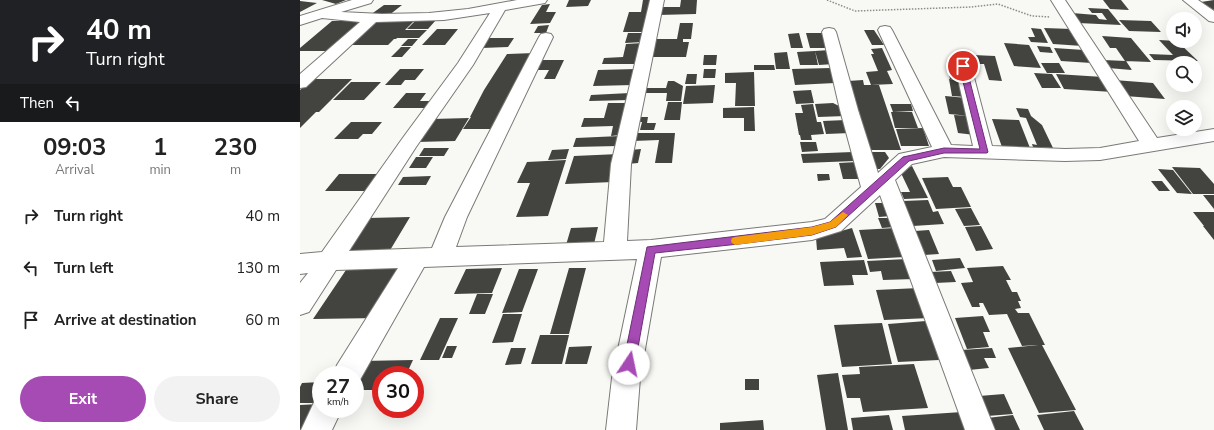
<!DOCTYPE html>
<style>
:root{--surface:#fff;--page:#f2f2f2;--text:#222;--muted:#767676;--accent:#a64ab4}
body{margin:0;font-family:"Nunito Sans",sans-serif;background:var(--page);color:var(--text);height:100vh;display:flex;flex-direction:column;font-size:15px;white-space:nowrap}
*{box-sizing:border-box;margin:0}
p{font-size:13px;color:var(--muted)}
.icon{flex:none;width:22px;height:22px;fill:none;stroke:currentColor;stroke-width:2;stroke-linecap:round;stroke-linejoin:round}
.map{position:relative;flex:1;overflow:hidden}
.panel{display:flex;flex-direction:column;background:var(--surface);width:300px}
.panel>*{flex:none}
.hud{background:#202124;color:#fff;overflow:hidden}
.controls{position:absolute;left:866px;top:12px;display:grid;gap:8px}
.controls a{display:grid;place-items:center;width:36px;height:36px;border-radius:50%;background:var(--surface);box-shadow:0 4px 16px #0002;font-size:20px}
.speed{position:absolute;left:12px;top:366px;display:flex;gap:8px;font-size:20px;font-weight:700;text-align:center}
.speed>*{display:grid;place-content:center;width:52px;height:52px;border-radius:50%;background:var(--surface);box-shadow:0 4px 16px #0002;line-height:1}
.speed small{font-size:10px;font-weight:400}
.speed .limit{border:6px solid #d22;background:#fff;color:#111}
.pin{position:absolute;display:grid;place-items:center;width:34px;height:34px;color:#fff;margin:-17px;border:2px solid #fff;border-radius:50%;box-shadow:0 1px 4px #0007}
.me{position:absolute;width:44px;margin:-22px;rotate:11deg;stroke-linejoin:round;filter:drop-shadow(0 0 3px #0008)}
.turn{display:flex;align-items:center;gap:14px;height:84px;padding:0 20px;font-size:18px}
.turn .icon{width:52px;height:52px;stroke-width:2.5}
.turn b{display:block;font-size:28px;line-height:34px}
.then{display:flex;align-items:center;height:38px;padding:0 20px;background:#0003;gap:8px;font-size:15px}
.eta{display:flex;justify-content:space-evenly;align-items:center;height:68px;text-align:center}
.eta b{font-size:24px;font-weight:700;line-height:28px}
.primary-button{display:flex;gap:8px;margin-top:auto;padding:8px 20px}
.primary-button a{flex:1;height:46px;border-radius:24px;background:var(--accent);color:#fff;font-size:16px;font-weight:700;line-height:46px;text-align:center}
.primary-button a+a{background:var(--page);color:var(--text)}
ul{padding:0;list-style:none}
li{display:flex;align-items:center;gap:12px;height:52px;padding:0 20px}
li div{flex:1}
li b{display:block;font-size:15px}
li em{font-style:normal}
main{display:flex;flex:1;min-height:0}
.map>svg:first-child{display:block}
.building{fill:#434340}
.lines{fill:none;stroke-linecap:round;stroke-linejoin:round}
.minor-casing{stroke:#797a76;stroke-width:2}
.path{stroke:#8c8d8a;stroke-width:1.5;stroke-dasharray:1.5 1.5;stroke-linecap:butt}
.minor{fill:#fff;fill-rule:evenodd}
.route{fill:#a64ab4;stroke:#6c3075}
.slow{fill:#f59e0b}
</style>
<main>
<section class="panel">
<div class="hud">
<div class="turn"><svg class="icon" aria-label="right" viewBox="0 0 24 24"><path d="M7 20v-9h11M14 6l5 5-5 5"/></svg><div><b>40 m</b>Turn right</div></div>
<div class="then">Then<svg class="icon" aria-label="left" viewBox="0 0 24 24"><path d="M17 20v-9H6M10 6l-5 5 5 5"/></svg></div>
</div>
<div class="eta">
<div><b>09:03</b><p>Arrival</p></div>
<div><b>1</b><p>min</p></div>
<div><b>230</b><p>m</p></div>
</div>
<ul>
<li><svg class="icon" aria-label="right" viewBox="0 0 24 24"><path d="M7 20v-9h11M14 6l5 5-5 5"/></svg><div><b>Turn right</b></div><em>40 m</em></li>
<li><svg class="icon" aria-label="left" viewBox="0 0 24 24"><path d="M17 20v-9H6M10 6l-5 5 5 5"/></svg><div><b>Turn left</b></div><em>130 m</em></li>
<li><svg class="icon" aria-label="arrive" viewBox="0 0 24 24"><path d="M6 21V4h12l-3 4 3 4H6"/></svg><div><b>Arrive at destination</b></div><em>60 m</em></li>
</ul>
<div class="primary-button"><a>Exit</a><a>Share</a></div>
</section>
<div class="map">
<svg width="914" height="430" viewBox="0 0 914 430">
<rect width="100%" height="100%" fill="#f8f9f4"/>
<path class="building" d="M22 0H46L36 4Z
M269 0H291L288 6 266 7Z
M343 0H354L348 32H323L329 12H341Z
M381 0H397L396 14 358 15 360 7H380Z
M803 0H821L829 10 810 9Z
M914 0V10L901 2Z
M0 1 17 3 0 12Z
M250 4 246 12H256L250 23 230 24 242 5Z
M84 5H102L88 16 70 15Z
M788 8 808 9 821 25 778 23 772 13 796 15 799 19 807 20 802 13H792Z
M116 20H136L128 29H107Z
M819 20 851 21 861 32 829 31Z
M32 21H64L30 51H0V48Z
M96 21H114L96 39H55L74 22Z
M380 23H393L391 39H383V42H389L386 57H350L354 39H377Z
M249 25 246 33H234L238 26Z
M731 28 741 29 748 43 731 42 728 37H735Z
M744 28 772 29 783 46 753 44Z
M137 29H158L145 45H122Z
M105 30H127L119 38H97Z
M564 30H574L584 45H572Z
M328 33H345L343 42 325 43Z
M499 33 503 48H491L488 34Z
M506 33H525L529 48H510Z
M802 36 831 38 851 62 825 61 816 48H810Z
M188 38H214L208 47 181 48Z
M55 39H94L88 45H49Z
M108 39H118L112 46H101Z
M859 40 877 41 898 61 854 60 849 54 873 55Z
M343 43 338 64H302L304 58 323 57 326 44Z
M704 43 729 45 741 68 714 66Z
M737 46 750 47 753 53 740 52Z
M101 47H111L102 57H91Z
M582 48 592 70 587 71 593 84 571 85 566 72 578 71 571 54H574L571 49Z
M754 48 784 50 792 63 761 61Z
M530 50 534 64 519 65 515 51Z
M515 51 518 65H500L497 52Z
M487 52 490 69H476L474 53Z
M234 53 192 129H163L171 117H176H170L184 90 207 54Z
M404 55H417L416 65H403Z
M673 55 695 56 702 81 689 80 684 64H675Z
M238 60H264L255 79H244L249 70H233Z
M803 60 826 61 832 70 808 68Z
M647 63 659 64 663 80 650 79Z
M741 63H759L765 73H747Z
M454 65H474L475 70H454Z
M531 68 535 83 495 85 492 69Z
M100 69H124L115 80H105L101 85H85Z
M336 69 333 85 293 86 298 70Z
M404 69H416L415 78H403Z
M454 72 455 106H435L436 83H425V73Z
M734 73 752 74 761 88H742Z
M387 74H397L396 84H385Z
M756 74 803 77 813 92 764 89Z
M12 79H52L19 112H16L0 128V90Z
M649 79 662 81 666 97 652 96Z
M563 80 564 85H560H579L601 150H568L559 111H557L548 81Z
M814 80 853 83 865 99 825 96Z
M368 81H374L383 86 381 101H366L367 93H380H342L343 88H366Z
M51 82H81L64 100H33Z
M415 85 413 103 383 104 386 86Z
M511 90 514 103 496 104 493 91Z
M106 93H126L120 101H135L129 108H93Z
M330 93 329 100 289 101 291 95Z
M645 96 667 98 671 116 649 114Z
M368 102H382L380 120H364Z
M308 103H328L320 135 311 136 313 126 281 127 284 118H304Z
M533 103 543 108 546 116 518 117 515 104Z
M513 104 517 122H521L524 134 511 135 512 140H501L500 135H499L495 113H503L501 105Z
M590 104H611L613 111 593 112Z
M454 107 455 131H444V118H423V108Z
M716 108 728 109 731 116 742 125 753 148 733 147 732 144 737 145 726 118 720 117Z
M591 112H612L618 128H595Z
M654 115 671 116 675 135 658 133Z
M337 117H348L347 123H356L354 130H340L342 122H336Z
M169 118 155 141 116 142 132 119Z
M692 119 719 120 730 148 702 147Z
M546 120 550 133 526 134 523 121Z
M51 122H82L72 134H63L58 139H34Z
M623 128 629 146H601L596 129Z
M335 133H375L372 163H355L359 140 333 141Z
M320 136 318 146 273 147 276 138Z
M500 142H516L518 151 502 152Z
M124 148H149L144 156H119Z
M269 149 266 159 248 160 252 150Z
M341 149 338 163 327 164 330 150Z
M553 152 555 161 503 163 501 154Z
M567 152H585L589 158 580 169H571Z
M319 154 313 182 265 184 274 156Z
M116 157H133L126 168H109Z
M266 160 248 216 216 217 230 183H217L227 162Z
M557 162 562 179H543L539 163Z
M612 166 628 198 604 199 601 192H610L600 171Z
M872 167 900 168 914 184V194H893Z
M858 169 873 170 892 194 877 193Z
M39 174H81L68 191H25Z
M517 174H529L530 180 518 181Z
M131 176 126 185H98L103 177Z
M648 177 653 187H661L671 207 636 209 622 178Z
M851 181H862L870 191H859Z
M903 195H914V209Z
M628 200 633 212 638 211 644 224 613 226 603 201Z
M575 203H587L591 216 579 217Z
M671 208 680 225 664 226 655 209Z
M893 212H914V240L903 226H904Z
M110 217 89 252 45 253 68 218Z
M578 218H592L595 227 582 228Z
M681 226 693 249 676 251 665 227Z
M298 227 294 244 266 245 271 228Z
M552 228 562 257 547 258 544 248 517 250 516 238Z
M595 228 605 257 568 259 559 230Z
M629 230 639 254 624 255 615 231Z
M660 258 665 268 636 271 632 260Z
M607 259 614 279 583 280 581 271 570 272 567 261Z
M564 260 568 275H552L554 285 524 286 520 262Z
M703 266 711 280H706L712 292H717L721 301H718L721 308 715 309 718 313H729L745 345H742L776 410 739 413 708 348 738 345 722 346 707 314 689 315 683 303H679L680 307H672L661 283 673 282 667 268Z
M106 268 78 318 13 319 46 270Z
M202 268 192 293 154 294 166 269Z
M269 268H286L269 334H250Z
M219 269H238L222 312 202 313Z
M651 271 656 282 635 283 630 272Z
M619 288 630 318 584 320 576 290Z
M177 294H193L185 314H169Z
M203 314H222L213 342 192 343Z
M683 316 690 332H683L689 347 667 349 655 318Z
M140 318H158L139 360H120Z
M626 321 639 360 598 362 588 324Z
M582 323 592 364 542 367 534 325Z
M240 335H269L262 364H231Z
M147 346H157L152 358H142Z
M292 346 287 364H265L269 347Z
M211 348H226L221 364 205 365Z
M692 348 696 358H684L689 368 669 370 661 350Z
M113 360 106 375H81V390H55L54 375 62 361Z
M614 364 628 408 563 412 560 398H547L542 375 560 374 559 367Z
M538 373 548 430H526L517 375Z
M445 379H459V390H445Z
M21 382V403H0V387L2 383Z
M704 394 713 414 687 416 679 396Z
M21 404V408L8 430H0V405Z
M774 411 784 430H744L737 415Z
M662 412 668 430H605L602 416Z
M589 415 593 430H553L551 418Z
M713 415 720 430H692L687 418Z
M463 420 464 430H420V423Z"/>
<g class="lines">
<g class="minor-casing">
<path id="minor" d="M52 0H73L71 3 41 12 82 14 129 13 168 9 217 0H247L245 3 205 10 173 65 116 147 49 251 132 248 145 217 239 37 241 34 246 33 251 34 253 37 167 217 156 247 304 242 311 164 350 0H364L331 164 327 241 351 240 512 222 525 219 561 187 540 110 522 32 524 29 529 28 534 29 536 32 558 110 578 173 599 154 632 147 578 30 580 27 585 26 590 27 592 30 651 145 673 146 655 66 657 63 663 61 669 63 671 66 692 146 765 149 800 148 839 141 751 0H765L857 138 914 129V141L800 160 765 161 644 157 612 164 595 180 695 430H665L580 195 541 231 512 240 361 257 340 378 336 430H306L312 378 337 259 124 267 57 385H55V375H33L37 365 98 268 36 270 9 312 0 315V283L8 273 0 274V254L22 252 102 139 158 63 190 13 144 20 76 22 6 87 0 88V74L60 22 22 18 0 25V16Z
M883 0H898L914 11V22L909 21Z
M21 397V409H42L32 430H1L16 398Z"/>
</g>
<path class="path" d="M527 0 555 11 671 7 698 4 732 16 750 17"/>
<use href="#minor" class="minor"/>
</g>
<path class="route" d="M660 64 666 66 688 152 687 153H644L609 161 536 227 512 235 439 244 355 253 335 364 333 368 329 369 325 368 323 364 347 247 512 227 530 222 603 157 644 148 680 149 659 66Z"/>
<path class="slow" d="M543 212 548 215 536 227 512 235 435 245 432 243 431 241 432 238 435 237 512 227 530 222Z"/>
</svg>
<div class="controls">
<a><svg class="icon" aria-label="sound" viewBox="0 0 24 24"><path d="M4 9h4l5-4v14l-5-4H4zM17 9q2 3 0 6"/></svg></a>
<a><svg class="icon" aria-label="search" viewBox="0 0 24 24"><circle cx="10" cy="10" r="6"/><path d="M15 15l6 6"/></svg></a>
<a><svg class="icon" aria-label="layers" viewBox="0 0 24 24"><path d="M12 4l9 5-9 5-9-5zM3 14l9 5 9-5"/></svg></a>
</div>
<div class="speed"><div>27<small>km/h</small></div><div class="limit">30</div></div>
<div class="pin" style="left:663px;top:66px;background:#d93025"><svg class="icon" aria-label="arrive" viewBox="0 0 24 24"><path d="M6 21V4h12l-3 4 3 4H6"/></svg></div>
<svg class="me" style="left:329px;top:364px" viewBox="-20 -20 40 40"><circle r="19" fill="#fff"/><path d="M0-13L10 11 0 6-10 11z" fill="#a64ab4"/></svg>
</div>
</main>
